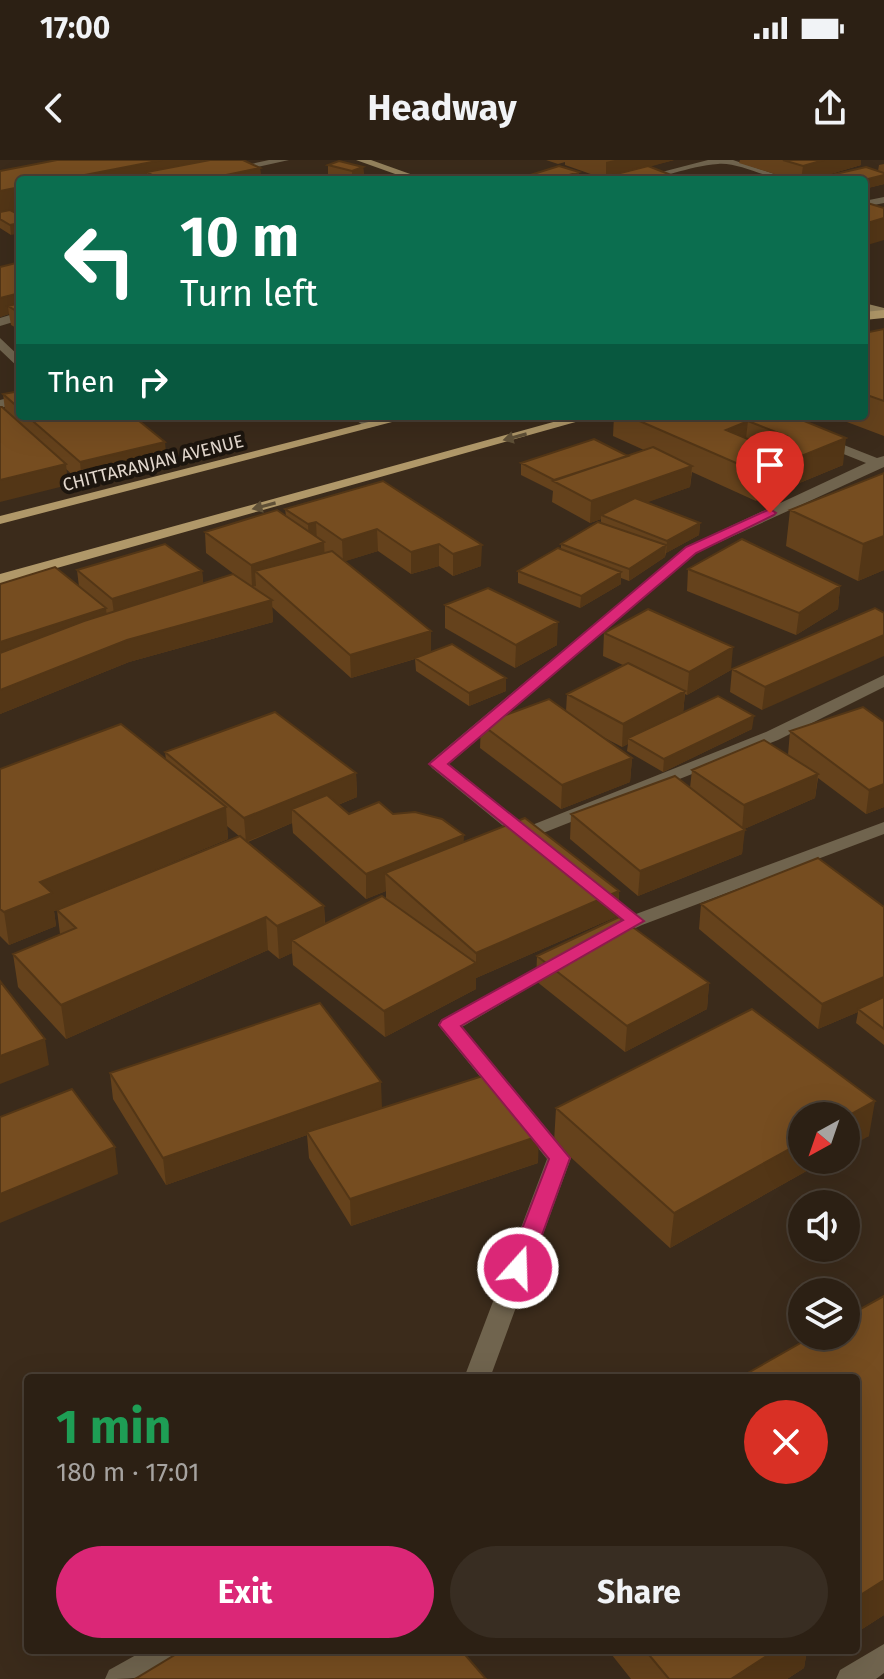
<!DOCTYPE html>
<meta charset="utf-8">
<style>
:root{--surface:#2c2014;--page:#382d22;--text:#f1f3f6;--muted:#a6a3a0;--line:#483e34;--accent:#db2777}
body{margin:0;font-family:"Fira Sans",sans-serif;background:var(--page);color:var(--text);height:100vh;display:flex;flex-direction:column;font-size:30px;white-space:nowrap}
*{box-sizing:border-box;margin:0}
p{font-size:26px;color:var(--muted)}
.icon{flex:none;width:44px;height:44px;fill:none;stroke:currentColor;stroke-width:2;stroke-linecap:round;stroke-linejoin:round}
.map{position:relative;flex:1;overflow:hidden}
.details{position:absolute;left:24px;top:1214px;width:836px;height:280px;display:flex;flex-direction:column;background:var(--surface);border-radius:8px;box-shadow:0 8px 32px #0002,0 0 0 2px var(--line)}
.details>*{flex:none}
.guide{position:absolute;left:16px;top:16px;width:852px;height:244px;border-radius:8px;box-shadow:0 8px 32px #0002,0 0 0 2px var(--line);background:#0b6e4f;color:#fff;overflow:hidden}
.needle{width:52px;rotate:220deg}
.fabs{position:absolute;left:788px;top:942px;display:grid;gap:16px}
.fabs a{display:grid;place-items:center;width:72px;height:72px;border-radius:50%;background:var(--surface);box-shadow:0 8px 32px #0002,0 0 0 2px var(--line);font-size:40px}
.pin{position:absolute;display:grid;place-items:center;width:68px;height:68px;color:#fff;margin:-82px -34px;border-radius:50% 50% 50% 0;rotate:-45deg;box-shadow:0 0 8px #0007}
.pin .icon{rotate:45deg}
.me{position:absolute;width:88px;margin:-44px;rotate:20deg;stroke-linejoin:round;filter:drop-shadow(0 0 6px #0008)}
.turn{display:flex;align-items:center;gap:28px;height:168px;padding:0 32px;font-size:36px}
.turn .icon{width:104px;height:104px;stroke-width:2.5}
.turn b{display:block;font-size:56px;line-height:68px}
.then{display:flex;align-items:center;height:76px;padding:0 32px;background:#0003;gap:16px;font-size:30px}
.round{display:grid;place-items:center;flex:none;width:84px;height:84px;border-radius:42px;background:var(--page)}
.summary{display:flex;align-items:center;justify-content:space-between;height:136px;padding:0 32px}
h1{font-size:48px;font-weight:700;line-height:60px;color:#1e9e55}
.action{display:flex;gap:16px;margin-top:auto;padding:16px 32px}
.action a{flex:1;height:92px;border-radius:48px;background:var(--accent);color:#fff;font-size:32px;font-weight:700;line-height:92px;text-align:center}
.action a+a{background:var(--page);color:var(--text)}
.status{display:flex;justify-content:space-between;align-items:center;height:56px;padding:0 40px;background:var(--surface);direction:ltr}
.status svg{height:22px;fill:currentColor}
header{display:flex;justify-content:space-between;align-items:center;height:104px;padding:0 32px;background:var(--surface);font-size:36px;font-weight:700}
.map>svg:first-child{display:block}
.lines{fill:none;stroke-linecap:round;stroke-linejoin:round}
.lane{fill:#70644e;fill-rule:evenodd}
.street{fill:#70644e;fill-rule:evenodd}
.secondary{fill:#94825d;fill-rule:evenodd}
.primary{fill:#b09869;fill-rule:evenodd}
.wall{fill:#65421c;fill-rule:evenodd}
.shaded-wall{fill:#533616}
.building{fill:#764d20;stroke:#533616;stroke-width:2;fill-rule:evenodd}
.oneway{fill:#5f5037}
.route{fill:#db2777;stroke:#8e194d;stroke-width:2}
.labels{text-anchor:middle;stroke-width:8;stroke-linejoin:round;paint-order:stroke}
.far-street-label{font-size:18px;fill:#e2d7cd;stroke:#1c150e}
</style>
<div class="status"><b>17:00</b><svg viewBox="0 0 49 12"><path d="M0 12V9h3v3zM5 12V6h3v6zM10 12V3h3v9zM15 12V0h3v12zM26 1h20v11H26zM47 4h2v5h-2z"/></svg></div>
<header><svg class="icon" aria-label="back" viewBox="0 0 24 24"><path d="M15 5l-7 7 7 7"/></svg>Headway<svg class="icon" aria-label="share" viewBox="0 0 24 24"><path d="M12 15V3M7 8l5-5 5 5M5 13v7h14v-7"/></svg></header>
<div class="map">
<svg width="884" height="1519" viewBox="0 0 884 1519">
<rect width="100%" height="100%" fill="#3b2b1b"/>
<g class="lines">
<path class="lane" d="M269 0H289L200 20H179Z
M20 152V160L0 166V158Z
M0 178 20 197V209L0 190Z
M20 235V243L0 248V240Z
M350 256H367L379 265 367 268Z"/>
<path class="street" d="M708 0H733L792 20C767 20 740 2 718 4 688 6 661 20 631 20Z
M884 37V43L864 47V41Z
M821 276 877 298 884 296V307L696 393 449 604 527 667 766 572 884 515V527L778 580 538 675 540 679 538 683H524L432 608 429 604 432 600 686 387 866 303 816 283V277Z
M884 662V674L642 765 606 782 596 776 628 757Z
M560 795 567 797 570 801 567 805 462 867 571 998 490 1218H464L547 999 438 865 441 860Z
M884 1484V1513L876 1519H836L840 1510Z
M145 1490H187C173 1519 133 1519 105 1519L109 1510Z"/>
<path class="secondary" d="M356 0H371L427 20H412Z
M864 143 884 148V156L864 151Z"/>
<path class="primary" d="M884 150V158L864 160V152Z
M392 256H415L0 364V356Z
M575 256H597L0 424V414Z"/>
</g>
<path class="wall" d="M546 0H674L602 18 565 5V2L558 4Z
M740 0H861V5L810 20H766L781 16 739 3Z
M884 4V24L864 29V20H818V18L878 11 879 5Z
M328 5 363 7 364 17 350 20 328 14Z
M260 8 261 20H20L13 51 11 75 0 68V11Z
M579 12 578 20H527V16Z
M20 102V170L11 165 9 154 0 157Z
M884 169V276L831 256H864V173Z
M20 231V256H133L167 302 82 323 66 309 68 325 5 250 3 234Z
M614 256H792L843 305 756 341 692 312 690 327 647 342 700 363 699 375 666 393 665 397 629 421 621 418V424L580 448 518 423V411L561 389V384L601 363V359L590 363 552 342 553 331 521 315V303L628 296 644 290 613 276Z
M884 313V410L858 421 786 386 790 350Z
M383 321 481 406 453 416 439 406 411 414 378 391 345 401 431 471V492L506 531 469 546 416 511 415 499 351 518 272 447 273 462 129 502 0 554V424L79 427 77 410 202 411 203 423H246L206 393 205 372 286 356 285 349Z
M688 409 840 426 838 449 796 475 687 431Z
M445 445 557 485 515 508 445 468Z
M884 453 762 550 730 532 732 509Z
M604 473 731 510 687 535 685 534 683 553 752 569 663 612 627 591 628 584 622 587 603 577 632 598 630 622 561 649 480 588 481 564 566 551 567 534 623 505 603 496Z
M884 562V647L866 654 818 618 815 638 744 669 742 694 638 736 570 679 571 654 690 628 692 610 788 595 790 571Z
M165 592 356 613 357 637 338 645 349 654H393L464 682 619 731 618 756 476 818V829L385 877 293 805 292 793 279 799 268 790 66 879 18 827 13 794 60 774 57 750 54 751 56 766 9 785 0 776V609L166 600ZM292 663 293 673 366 739 386 731V738L325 764 324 746 248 682ZM227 666 239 676 62 748 228 679Z
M701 744 884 747V885L856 863 858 852 818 869 699 769Z
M537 796 709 823 707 849 625 892 536 821Z
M110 913 382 948 538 1003 351 1066 309 998 307 975 166 1025 113 939Z
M556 948 869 976 802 1000H826L670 1088 554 982Z
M856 1218 884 1455 856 1473Z
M608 1490H807L804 1508 787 1519H631Z"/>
<path class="shaded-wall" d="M162 0H232L147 12 148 20H59Z
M615 0H674L606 19V2Z
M824 0H861V5L810 20H801L803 6Z
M363 7 364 17 352 20V11Z
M260 8 261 20H202Z
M579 12 578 20H553Z
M884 15V24L864 29V20Z
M20 27V50L0 54V31Z
M884 58V80L864 86V64Z
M20 63V73L11 75 10 65Z
M20 133V152L8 146 9 154 0 157V138Z
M677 256H700L699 269 676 278Z
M748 261 745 287 726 270Z
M846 278 843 305 756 341 759 313Z
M165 282 167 302 82 323 80 302Z
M66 304 68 325 0 342V320Z
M692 306 690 327 607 357 601 355V359L590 363 591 341Z
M316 362 317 383 309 386 308 364Z
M700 363 699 375 666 393 667 381Z
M377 369 378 391 343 402 342 380Z
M884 376V410L858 421 863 384Z
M324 382 325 404 255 411 256 426 252 427 251 405Z
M439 384V406L411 414V392Z
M482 385 481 406 453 416V394Z
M666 385 665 397 629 421V409Z
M202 411 204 434 115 461 112 439Z
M621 412V424L580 448 581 436Z
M840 426 838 449 796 475 799 453Z
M272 440 273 462 129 502 0 554V530L127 480Z
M106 448 108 471 0 506V482Z
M558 462 557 485 515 508 516 485Z
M431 471V494L351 518 350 495Z
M884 475V496L762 550 765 527Z
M733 487 731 510 687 535 689 512Z
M506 518V531L469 546V533Z
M685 531 683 554 628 578V584L622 587 623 564Z
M754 556 752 569 663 612 664 599Z
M632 598 630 622 561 649 562 625Z
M356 613 357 637 303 659 292 649V663L246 682 244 658Z
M818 614 815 638 742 670 744 645Z
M884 624V647L866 654 869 630Z
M226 647 228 679 54 751 56 766 9 785 4 752 40 722Z
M745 670 742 694 638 736 640 711Z
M464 675 463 700 385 713 386 731 366 739V714Z
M619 731 618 756 476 818V793Z
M324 746 325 778 292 780V793L279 799 277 766Z
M266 757 268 790 66 879 61 845Z
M476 803V829L385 877 384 851Z
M884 817V840L858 849V852L818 869 822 844Z
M709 823 707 849 625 892 627 866Z
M45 879 49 905 0 924V896Z
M381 922 382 948 307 972V975L166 1025 163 998Z
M875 941 869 976 846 989V957Z
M539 976 538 1003 351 1066 350 1039Z
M802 982V1000H826L670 1088 674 1053Z
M115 987 118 1014 0 1063V1034Z
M884 1420V1455L856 1473V1464L862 1434Z
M776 1490H807L804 1508 787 1519H731Z"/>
<path class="building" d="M57 0H162L59 20H20V27L0 31V11Z
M210 0H243L260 8 202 20H161L147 12Z
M783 0H824L803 6Z
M339 1 363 7 352 11 328 5Z
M559 6 579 12 553 20H541L527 16Z
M648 6 684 20H593Z
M866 7 884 13V15L864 20H822L818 18Z
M786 15 801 20H766Z
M864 42 884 48V58L864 64Z
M10 50 20 55V63L10 65 0 59V52Z
M20 102V133L0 138V107Z
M20 143V153L8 146Z
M884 169V241L864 234V173Z
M20 231V249L3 234Z
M0 247H2L66 304 0 320Z
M27 256H133L165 282 80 302Z
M628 256H688L700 261 713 256H792L846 278 759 313ZM748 261 786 276 762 285 726 270Z
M594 279 628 296 554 320 521 303Z
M653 287 692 306 591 341 553 321Z
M884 313V376L863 384 790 350Z
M383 321 482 385 453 394 439 384 411 392 377 369 342 380 316 362 308 364 285 349Z
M635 338 700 363 667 381 601 355Z
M277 350 324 382 251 405 205 372Z
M598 362 666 385 629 409 561 384Z
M742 379 840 426 799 453 688 409Z
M165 384 202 411 112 439 77 410Z
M558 388 621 412 581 436 518 411Z
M332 391 431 471 350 495 255 411Z
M55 407 106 448 0 482V424Z
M233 414 272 440 127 480 0 530V493L84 461Z
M488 428 558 462 516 485 445 445Z
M875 448 884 453V475L765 527 732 509Z
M648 449 733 487 689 512 604 473Z
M452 484 506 518 469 533 415 498Z
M628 503 685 531 623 564 567 534Z
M718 536 754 556 664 599 628 578Z
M549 539 632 598 562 625 481 564Z
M863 547 884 562V624L869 630 790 571Z
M275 552 356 613 244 658 165 592Z
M121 564 226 647 40 722 52 733 4 752 0 749V609Z
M764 580 818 614 744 645 692 610Z
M675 616 745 670 640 711 571 654Z
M327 635 349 654 379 642 393 654 415 652 442 659 464 675 366 714 292 649Z
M525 658 619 731 476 793 385 713Z
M240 676 324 746 277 766 266 757 61 845 13 794 76 768 57 750Z
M818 698 884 747V817L822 844 701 744Z
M382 736 476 803 384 851 292 780Z
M619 757 709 823 627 866 537 796Z
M0 821 45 879 0 896Z
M884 837V869L858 849Z
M320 843 381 922 163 998 110 913Z
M752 849 875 941 846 957V956H802V982L674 1053 556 948Z
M492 913 539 976 350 1039 307 972Z
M72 929 115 987 0 1034V957Z
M884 1136V1420L862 1434 856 1428V1218H739L813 1176H846V1157Z
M183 1490H461L486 1519H135Z
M645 1490H776L731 1519H669Z"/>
<defs><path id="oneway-solid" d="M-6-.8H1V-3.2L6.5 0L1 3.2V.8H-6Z" transform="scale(2)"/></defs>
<g class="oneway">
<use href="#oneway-solid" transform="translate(515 277) rotate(165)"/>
<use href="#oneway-solid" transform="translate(264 346) rotate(165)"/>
</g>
<path class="route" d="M770 349 776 353 774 355 696 393 448 604 644 761 461 866 570 998 530 1108 526 1114 518 1116 511 1114 507 1108 549 999 439 865 442 860 623 760 429 604 686 387Z"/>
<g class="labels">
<g class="far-street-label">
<text transform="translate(153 303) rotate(-14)" y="6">CHITTARANJAN AVENUE</text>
</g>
</g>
</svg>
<div class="fabs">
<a><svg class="needle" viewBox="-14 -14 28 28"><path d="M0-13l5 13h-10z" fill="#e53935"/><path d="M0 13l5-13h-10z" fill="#a6a3a0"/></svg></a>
<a><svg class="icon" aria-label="sound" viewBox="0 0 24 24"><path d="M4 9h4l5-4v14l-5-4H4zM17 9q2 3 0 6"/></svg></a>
<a><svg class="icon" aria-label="layers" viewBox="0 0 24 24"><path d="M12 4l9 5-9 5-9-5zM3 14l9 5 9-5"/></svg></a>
</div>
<div class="pin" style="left:770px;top:353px;background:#d93025"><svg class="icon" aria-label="arrive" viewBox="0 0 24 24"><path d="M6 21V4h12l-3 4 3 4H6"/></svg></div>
<svg class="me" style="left:518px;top:1108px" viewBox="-20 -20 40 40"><circle r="17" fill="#db2777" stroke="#fff" stroke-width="3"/><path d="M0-11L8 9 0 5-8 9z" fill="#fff"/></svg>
<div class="guide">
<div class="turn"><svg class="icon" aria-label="left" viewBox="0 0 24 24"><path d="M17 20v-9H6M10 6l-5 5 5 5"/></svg><div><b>10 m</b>Turn left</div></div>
<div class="then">Then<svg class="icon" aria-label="right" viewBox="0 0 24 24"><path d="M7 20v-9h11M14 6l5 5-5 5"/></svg></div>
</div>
<section class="details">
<div class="summary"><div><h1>1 min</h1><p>180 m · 17:01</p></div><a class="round" style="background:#d93025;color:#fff"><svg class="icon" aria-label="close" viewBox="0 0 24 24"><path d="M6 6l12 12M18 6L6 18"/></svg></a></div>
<div class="action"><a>Exit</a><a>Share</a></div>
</section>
</div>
